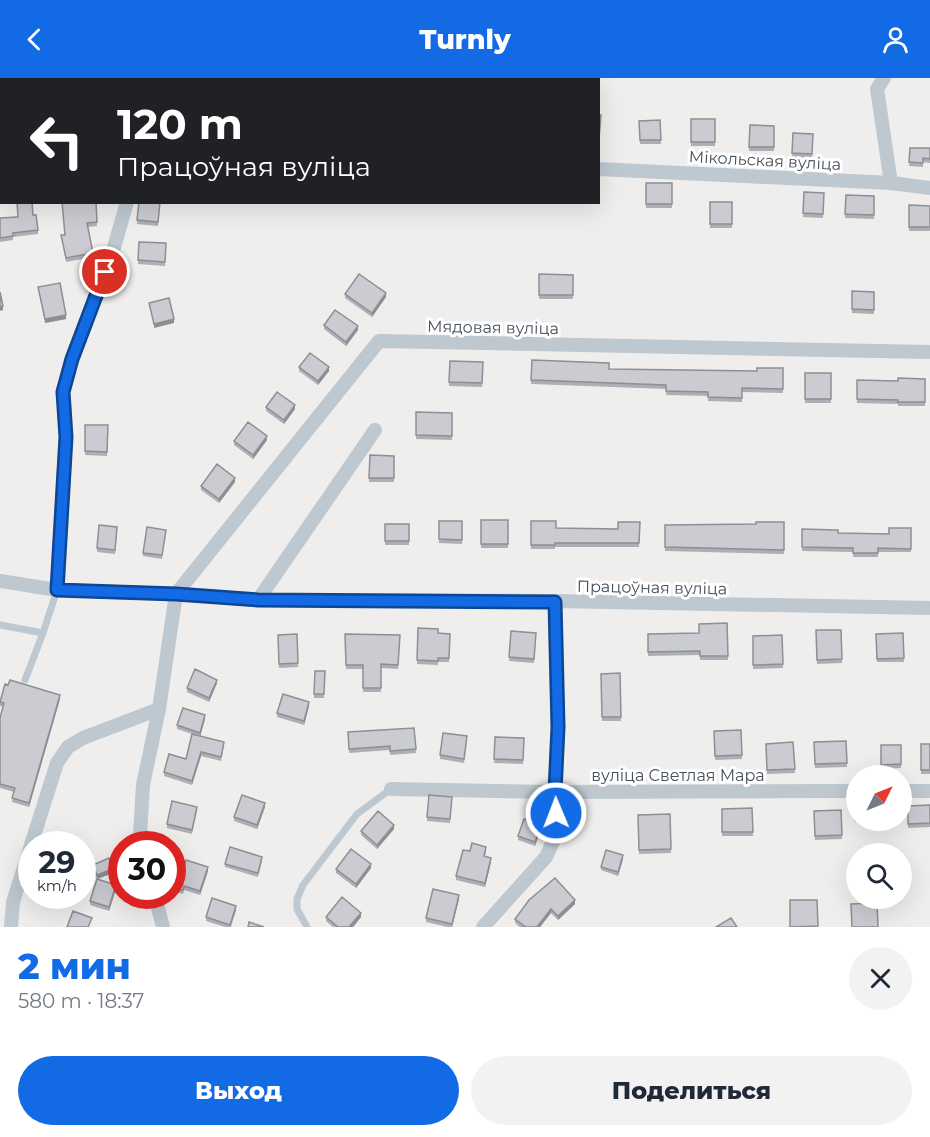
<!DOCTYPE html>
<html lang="ru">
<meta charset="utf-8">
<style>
:root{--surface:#fff;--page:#f2f2f3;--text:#1f2937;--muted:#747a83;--accent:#126be5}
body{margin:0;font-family:Montserrat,sans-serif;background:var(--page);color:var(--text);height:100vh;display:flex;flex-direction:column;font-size:22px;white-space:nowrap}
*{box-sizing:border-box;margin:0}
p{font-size:20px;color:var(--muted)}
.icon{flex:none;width:33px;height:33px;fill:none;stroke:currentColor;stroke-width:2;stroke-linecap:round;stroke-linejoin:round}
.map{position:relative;height:849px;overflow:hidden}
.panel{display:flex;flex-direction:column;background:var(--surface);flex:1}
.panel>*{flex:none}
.hud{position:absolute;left:0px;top:0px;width:600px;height:126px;box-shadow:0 6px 24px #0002;background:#202124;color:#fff;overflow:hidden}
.needle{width:39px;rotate:47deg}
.tools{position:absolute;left:846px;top:687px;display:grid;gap:12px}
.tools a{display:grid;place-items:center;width:66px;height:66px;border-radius:50%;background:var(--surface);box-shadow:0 6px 24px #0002;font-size:30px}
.speed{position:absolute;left:18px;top:753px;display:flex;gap:12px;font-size:30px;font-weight:700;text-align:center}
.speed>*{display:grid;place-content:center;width:78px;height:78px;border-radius:50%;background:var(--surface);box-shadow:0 6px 24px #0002;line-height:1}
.speed small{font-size:15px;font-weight:400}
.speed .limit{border:9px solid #d22;background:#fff;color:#111}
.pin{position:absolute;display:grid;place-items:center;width:51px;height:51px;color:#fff;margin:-26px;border:3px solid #fff;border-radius:50%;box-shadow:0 2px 6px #0007}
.me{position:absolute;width:66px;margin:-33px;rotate:359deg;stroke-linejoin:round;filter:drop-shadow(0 0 4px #0008)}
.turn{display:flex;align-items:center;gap:21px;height:126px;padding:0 18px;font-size:27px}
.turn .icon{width:78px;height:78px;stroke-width:2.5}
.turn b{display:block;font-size:42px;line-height:51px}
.round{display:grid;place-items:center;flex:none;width:63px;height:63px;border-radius:32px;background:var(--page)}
.head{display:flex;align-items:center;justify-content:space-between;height:102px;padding:0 18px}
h1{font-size:36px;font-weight:800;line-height:45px;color:var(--accent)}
.cta{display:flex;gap:12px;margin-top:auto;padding:12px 18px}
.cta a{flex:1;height:69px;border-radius:36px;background:var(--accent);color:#fff;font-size:24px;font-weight:800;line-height:69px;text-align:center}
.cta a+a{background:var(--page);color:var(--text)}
header{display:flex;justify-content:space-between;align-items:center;height:78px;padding:0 18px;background:var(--accent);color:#fff;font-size:27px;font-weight:800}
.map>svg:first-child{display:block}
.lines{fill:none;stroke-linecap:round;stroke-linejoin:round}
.service{stroke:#bdc8d0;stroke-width:7}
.minor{stroke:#bdc8d0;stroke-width:14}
.wall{fill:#aeafb5}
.shaded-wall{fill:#8d8f93}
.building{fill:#caccd2;stroke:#8d8f93;stroke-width:1.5}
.route-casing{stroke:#0c4695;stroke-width:15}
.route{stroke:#126be5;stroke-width:10}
.labels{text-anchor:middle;stroke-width:6;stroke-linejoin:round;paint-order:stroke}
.street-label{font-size:16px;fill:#45505b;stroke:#fff}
</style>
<header><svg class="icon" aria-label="back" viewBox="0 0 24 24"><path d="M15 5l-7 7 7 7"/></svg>Turnly<svg class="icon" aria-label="person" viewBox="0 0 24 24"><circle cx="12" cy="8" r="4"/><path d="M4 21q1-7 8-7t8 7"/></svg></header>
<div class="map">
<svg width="930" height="849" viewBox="0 0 930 849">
<rect width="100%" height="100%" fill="#f0eded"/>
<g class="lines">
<path class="service" d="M0 547 43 555 57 512
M25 602 43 555
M307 849 297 831V821L303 807 357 736 391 711"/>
<path class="minor" d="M884 0 877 11 891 105
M166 2 167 0
M0 75 2 74
M598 91 891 105 930 110
M0 503 57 512 176 516 258 522 555 523 930 530
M57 512 66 359 63 314 72 281 113 173 127 124
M258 522 375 352
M391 711 555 714 856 713
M902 713H930
M142 766 140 756 143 707 159 631 176 516 379 263 930 274
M155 818 163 849
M11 849 13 824 57 685 68 669 83 660 159 631
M483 849 546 779 557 755 555 714 558 649 555 523"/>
</g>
<path class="wall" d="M691 41H715V68H691Z
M660 42 661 66H640L639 43Z
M750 47 774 48V73H749Z
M793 55 813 56 812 80 792 79Z
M910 70H930V85L923 84V89L909 88Z
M646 105H672V130H646Z
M804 114 824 115 823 140 803 139Z
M846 117 874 118V141L845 140Z
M96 124 97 148 88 149 93 179 66 184 61 157H65Z
M139 124H160L158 148 137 146Z
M710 124H732V150H710Z
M909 127 930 128V153H909Z
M33 137 38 152V156L13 159V162L0 164V140Z
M139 164 166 165 165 188 138 186Z
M539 196 573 197V221H539Z
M38 209 66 241 45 245Z
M852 213 874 214V236L852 235Z
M345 216 386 219 372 239 345 220Z
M324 247 358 252 346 268 324 251Z
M532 282 609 291 757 293 783 290V315L742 314V324L708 323V318L666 317V311L531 306Z
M450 283 483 284 482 309 449 308Z
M299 289 329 293 318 307 299 293Z
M805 295H831V325H805Z
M925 301V328H898V326L857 325V302L898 303Z
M266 329 295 331 284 346 266 333Z
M416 334 452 335V362L416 361Z
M85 347H108L107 378 85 377Z
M267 362 253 381 234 367V363Z
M370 377 394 378V404H369Z
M235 404 219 425 201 412V408Z
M481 442H508V470H481Z
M439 443H462V466L439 465Z
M531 443 556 450 618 451 640 444 639 469H555V471H531Z
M784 444V476L665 473V447L756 446Z
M385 446H409V467H385Z
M911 450V474H878V479H853V474L802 473V451L838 455 889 456Z
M117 453 115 476 97 474V470Z
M166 456 162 481 143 478V475Z
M727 545 728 582H700V577L648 578V556L699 555Z
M418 550 438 555 450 556 449 584H438V587L417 586Z
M816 552H841L842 585 817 586Z
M511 553 536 555 534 585 509 583Z
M903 555 904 584H877L876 556Z
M297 556 298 589 279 590 278 557Z
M345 556 400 557 398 591 381 590V614H363V591H346Z
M782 557 783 590 753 591V558Z
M315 593H325L324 620H314Z
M620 595 621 643H602L601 596Z
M217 605 209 624 187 614V610Z
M60 621 29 729 12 724 14 714 0 710V640L3 629 0 628V624Z
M309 628 304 647 277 639V635Z
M205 641 200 658 224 668 221 683 201 678 192 707 164 698V694L186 681 192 656 177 651V647Z
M741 652 742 681 715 682 714 653Z
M348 654 416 671V675L390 677V672L349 675Z
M495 659 524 660 523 686 494 685Z
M467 662 464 685 440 681V677Z
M846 663 847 689 815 690 814 664Z
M793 664 795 695 767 696 766 666Z
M921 666H930V696H921Z
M881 667H901V690L881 691Z
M452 719 450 745 427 743V739Z
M854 726H856V742L887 743 855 744Z
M930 727V749L908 750V728Z
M265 729 257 751 234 743V739Z
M752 730 753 758H722V731Z
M841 732 842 761 815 762 814 733Z
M197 733 192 756 167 750V746Z
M670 736 671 775 639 776 638 737Z
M394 751 377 771 361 757V753Z
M541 751 535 768 518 762V758Z
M470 773H486L485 778 491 784 485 809 456 802V798Z
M623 781 618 798 601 792V789Z
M262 783 258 799 225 789V786Z
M93 787 113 795 97 801 116 811 109 833 90 827V823L97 801 93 791Z
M371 790 356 810 336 795V791Z
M183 791 208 793 200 817 184 812 183 816 173 813V809Z
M459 821 452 849H448L426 844V840Z
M529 822 575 826 558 842 551 835 540 849H520L515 845V841Z
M236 832 231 849H225L206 843V839Z
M326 839H361L353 849H333L326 843Z"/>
<path class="shaded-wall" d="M386 215V219L372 239V235Z
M3 228V232L0 233V229Z
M66 237V241L45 245V241Z
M174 241V245L154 250V246Z
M358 248V252L346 268V264Z
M329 289V293L318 307V303Z
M295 327V331L284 346V342Z
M267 358V362L253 381V377Z
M235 400V404L219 425V421Z
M217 602V605L209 624V620Z
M60 617V621L29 729V725Z
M309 624V628L304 647V643Z
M205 637V641L200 659V655Z
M201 674V678L192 707V703Z
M265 725V729L257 751V747Z
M394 747V751L377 771V767Z
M541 747V751L535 768V764Z
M623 777V781L618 798V794Z
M491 780V784L485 809V805Z
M371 786V790L356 810V806Z
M208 789V793L200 817V813Z
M113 791V795L97 801V797Z
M116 807V811L109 833V829Z
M459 817V821L452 849V846Z
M575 822V826L558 842V838Z
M236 828V832L230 849V847Z
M551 831V835L540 849H537Z
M361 835V839L353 849H349Z"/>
<path class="building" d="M81 0H115L116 2H79V1Z
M2 34V51H0V35Z
M598 37H601L599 61H598Z
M691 41H715V64H691Z
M660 42 661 62H640L639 43Z
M750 47 774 48V69H749Z
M793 55 813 56 812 76 792 75Z
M910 70H930V81L923 80V85L909 84Z
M646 105H672V126H646Z
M804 114 824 115 823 136 803 135Z
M846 117 874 118V137L845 136Z
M17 124H32L33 137H36L38 152 13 155V158L0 160V140L18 139Z
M62 124H96L97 144 87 145 93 175 66 180 61 157H65Z
M139 124H160L158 144 137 142Z
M710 124H732V146H710Z
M909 127 930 128V149H909Z
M139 164 166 165 165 184 138 182Z
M359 196 386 215 372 235 345 216Z
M539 196 573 197V217H539Z
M60 205 66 237 45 241 38 209Z
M852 213 874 214V232L852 231Z
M0 214 3 228 0 229Z
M169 220 174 241 154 246 149 225Z
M335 232 358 248 346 264 324 247Z
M310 275 329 289 318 303 299 289Z
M532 282 609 285V291L757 293V290H783V311L742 310V320L708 319V314L666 313V307L531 302Z
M450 283 483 284 482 305 449 304Z
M805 295H831V321H805Z
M898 300 925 301V324H898V322L857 321V302L898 303Z
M277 314 295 327 284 342 266 329Z
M416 334 452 335V358L416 357Z
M248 344 267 358 253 377 234 363Z
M85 347H108L107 374 85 373Z
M370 377 394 378V400H369Z
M217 386 235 400 219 421 201 408Z
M481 442H508V466H481Z
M439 443H462V462L439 461Z
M531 443H556V450L618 451V444H640L639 465H555V467H531Z
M756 444H784V472L665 469V447L756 446Z
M385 446H409V463H385Z
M99 447 117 449 115 472 97 470Z
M147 449 166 452 162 477 143 475Z
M889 450H911V471L878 470V475H853V470L802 469V451L838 452V455L889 456Z
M727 545 728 578H700V573L648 574V556L699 555V546Z
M418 550 438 551V555L450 556 449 580H438V583L417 582Z
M816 552H841L842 581 817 582Z
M511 553 536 555 534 581 509 579Z
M903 555 904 580 877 581 876 556Z
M297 556 298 585 279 586 278 557Z
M345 556 400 557 398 587 381 586V610H363V587H346Z
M782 557 783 586 753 587V558Z
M195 591 217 602 209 620 187 610Z
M315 593H325L324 616H314Z
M620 595 621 639H602L601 596Z
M10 602 60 617 29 725 12 720 15 710 0 706V640L4 625 0 624 5 606 8 607Z
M283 616 309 624 304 643 277 635Z
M183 630 205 637 200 655 177 647Z
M414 650 416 671 390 673V668L349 671 348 654Z
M741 652 742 677 715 678 714 653Z
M443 655 467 658 464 681 440 677Z
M192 656 224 664 221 679 201 674 192 703 164 694 169 676 186 681Z
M495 659 524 660 523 682 494 681Z
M846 663 847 685 815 686 814 664Z
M793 664 795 691 767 692 766 666Z
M921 666H930V692H921Z
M881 667H901V686L881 687Z
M242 717 265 725 257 747 234 739Z
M429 717 452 719 450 741 427 739Z
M172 723 197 729 192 752 167 746Z
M854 726H856V740H855Z
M930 727V745L908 746V728Z
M752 730 753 754H722V731Z
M841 732 842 757 815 758 814 733Z
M378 733 394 747 377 767 361 753Z
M670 736 671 771 639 772 638 737Z
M524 741 541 747 535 764 518 758Z
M472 765 486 769 484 778 491 780 485 805 456 798 463 772 470 773Z
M230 769 262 779 258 795 225 786Z
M351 771 371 786 356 806 336 791Z
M606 772 623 777 618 794 601 789Z
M109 780 113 791 97 797 93 787Z
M186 782 208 789 200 813 184 808 183 812 173 809 180 790 183 791Z
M555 800 575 822 558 838 551 831 537 849H526L515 841 529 822Z
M97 801 116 807 109 829 90 823Z
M433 811 459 817 452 846 426 840Z
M342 819 361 835 349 849H338L326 839Z
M212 820 236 828 230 847 206 839Z
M790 822H817L818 848 790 849Z
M877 825 878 849H852L851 826Z
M73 833 92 840 88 849H67Z
M731 840 737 849H716Z
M249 844 264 849H248Z"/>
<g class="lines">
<g class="route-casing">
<path id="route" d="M105 194 72 281 63 314 66 359 57 512 176 516 258 522 555 524 558 649 555 714 556 735"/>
</g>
<use href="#route" class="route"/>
</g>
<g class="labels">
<g class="street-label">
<text transform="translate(765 82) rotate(3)" y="6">Мікольская вуліца</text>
<text transform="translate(493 249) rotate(1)" y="6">Мядовая вуліца</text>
<text transform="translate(652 509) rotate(1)" y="6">Працоўная вуліца</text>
<text x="678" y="703">вуліца Светлая Мара</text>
</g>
</g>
</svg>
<div class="tools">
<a><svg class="needle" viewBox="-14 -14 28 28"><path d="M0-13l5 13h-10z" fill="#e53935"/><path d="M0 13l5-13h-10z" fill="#747a83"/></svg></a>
<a><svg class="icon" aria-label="search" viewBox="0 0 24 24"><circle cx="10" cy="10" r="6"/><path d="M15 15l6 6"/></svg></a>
</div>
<div class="speed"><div>29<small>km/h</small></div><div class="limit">30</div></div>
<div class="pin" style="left:105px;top:194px;background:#d93025"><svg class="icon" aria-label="arrive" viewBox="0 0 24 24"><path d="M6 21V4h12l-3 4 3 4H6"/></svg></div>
<svg class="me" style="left:556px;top:735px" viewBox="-20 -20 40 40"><circle r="17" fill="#126be5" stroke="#fff" stroke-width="3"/><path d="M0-11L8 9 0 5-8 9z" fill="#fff"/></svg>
<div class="hud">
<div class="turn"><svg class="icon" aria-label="left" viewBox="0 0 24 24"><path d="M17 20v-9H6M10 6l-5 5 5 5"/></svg><div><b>120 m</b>Працоўная вуліца</div></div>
</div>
</div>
<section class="panel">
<div class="head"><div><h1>2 мин</h1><p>580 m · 18:37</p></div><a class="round"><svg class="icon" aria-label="close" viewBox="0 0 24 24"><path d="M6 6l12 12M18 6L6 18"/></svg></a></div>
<div class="cta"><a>Выход</a><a>Поделиться</a></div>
</section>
